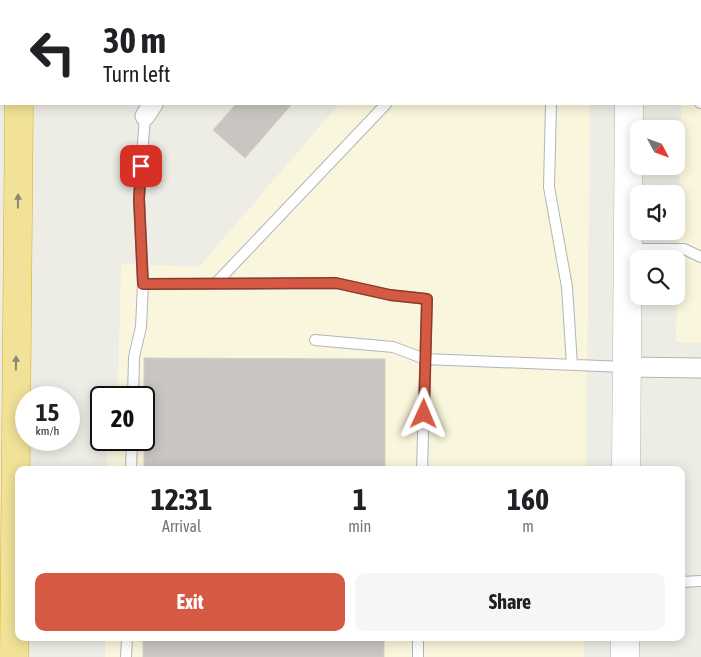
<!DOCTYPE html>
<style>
:root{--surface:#fff;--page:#f6f6f6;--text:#202124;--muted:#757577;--accent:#d65a43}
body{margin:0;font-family:"Asap Condensed",sans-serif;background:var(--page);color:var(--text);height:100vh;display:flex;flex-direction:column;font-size:19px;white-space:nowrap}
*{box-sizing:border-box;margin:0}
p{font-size:16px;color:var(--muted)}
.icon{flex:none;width:28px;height:28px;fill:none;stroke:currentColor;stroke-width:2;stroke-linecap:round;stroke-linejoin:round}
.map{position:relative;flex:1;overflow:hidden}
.panel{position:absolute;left:15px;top:466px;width:670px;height:175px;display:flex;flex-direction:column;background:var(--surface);border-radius:10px;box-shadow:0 2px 12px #0003}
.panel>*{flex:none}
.guide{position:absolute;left:0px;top:0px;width:701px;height:105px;box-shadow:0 2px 12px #0003;background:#fff;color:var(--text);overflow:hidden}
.needle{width:32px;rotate:131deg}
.fabs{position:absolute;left:630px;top:120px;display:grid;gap:10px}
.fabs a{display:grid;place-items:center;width:55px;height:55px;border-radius:10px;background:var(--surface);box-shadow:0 2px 12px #0003;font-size:25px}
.speed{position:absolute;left:15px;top:386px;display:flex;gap:10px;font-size:25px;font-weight:700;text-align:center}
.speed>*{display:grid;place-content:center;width:65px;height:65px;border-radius:50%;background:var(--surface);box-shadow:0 2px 12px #0003;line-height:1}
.speed small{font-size:12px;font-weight:400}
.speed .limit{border:2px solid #111;border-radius:8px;background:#fff;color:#111}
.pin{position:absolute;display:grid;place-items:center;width:42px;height:42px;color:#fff;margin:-21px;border-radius:10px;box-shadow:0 2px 8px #0006}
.me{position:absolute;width:55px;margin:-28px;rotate:1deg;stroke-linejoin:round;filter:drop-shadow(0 0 4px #0008)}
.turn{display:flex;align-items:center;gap:18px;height:105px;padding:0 20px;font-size:22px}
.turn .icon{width:65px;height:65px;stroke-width:2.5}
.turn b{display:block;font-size:35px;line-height:42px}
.eta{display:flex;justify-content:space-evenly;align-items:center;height:85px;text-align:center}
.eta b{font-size:30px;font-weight:700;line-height:35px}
.primary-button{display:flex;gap:10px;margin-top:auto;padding:10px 20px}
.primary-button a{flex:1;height:58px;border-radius:10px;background:var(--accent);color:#fff;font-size:20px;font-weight:700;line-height:58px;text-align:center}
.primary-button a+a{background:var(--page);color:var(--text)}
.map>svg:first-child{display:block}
.commercial{fill:#faf6dd}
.building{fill:#c9c6c2;stroke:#d1cec4}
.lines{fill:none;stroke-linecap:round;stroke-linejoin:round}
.lane-casing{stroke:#b2b4b8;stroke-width:12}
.street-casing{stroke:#b2b4b8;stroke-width:21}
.secondary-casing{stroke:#b4b6bb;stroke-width:29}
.highway-casing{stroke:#d9ad19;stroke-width:29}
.lane{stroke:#fff;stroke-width:10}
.street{stroke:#fff;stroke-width:19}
.secondary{stroke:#fff;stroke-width:28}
.highway{stroke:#f1e298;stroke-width:28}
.oneway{fill:#898674}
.route-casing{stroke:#8b3a2c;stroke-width:12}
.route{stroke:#d65a43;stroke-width:9}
</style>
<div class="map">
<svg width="701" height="657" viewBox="0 0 701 657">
<rect width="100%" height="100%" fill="#edece5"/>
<path class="commercial" d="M684 0H701V343L676 342 681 104H700V1Z
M339 104H590L586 470H107V440H144V398L109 397 118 385 121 264 199 267Z
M105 638H584V657H105Z"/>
<path class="building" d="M236 104H292L245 158 213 130Z
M144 358 385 359V470H144Z
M143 638H384V657H143Z"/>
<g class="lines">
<g class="lane-casing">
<path id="lane" d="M397 1V0
M700 103H701
M551 104 549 187 567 287 572 365
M629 249H684L701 257
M216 283 386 104
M143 284 336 283 390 295 427 299 422 470
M315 340 393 347 425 359 625 367
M133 398 134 357 141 327 143 284 139 199 145 116
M131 470 132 440
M681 582 701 581
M126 657 127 638
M418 657V638"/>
</g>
<g class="street-casing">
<path id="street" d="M228 1 229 0
M145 116 153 104
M626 367 701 368"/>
</g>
<g class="secondary-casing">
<path id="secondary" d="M629 1V0
M626 470 629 104
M625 657V638"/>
</g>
<g class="highway-casing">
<path id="highway" d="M20 1V0
M14 657 19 104"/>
</g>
<use href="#lane" class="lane"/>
<use href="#street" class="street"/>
<use href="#secondary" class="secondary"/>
<use href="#highway" class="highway"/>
</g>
<defs><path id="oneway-solid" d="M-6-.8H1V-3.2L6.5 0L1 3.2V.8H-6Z" transform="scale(1.25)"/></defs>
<g class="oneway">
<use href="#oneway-solid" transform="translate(18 201) rotate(-89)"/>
<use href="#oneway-solid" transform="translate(16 363) rotate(-89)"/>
</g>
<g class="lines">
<g class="route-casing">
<path id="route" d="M141 166 139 199 143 284 336 283 390 295 427 299 424 414"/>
</g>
<use href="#route" class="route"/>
</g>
</svg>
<div class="fabs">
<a><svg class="needle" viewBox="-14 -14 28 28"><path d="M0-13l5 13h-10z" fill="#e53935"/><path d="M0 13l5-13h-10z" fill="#757577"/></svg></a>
<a><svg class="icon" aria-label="sound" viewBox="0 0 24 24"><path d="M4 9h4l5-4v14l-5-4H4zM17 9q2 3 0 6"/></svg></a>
<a><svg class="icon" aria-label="search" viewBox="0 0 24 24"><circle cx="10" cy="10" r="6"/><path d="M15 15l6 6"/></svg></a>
</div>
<div class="speed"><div>15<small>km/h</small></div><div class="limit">20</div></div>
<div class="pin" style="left:141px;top:166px;background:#d93025"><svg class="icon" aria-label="arrive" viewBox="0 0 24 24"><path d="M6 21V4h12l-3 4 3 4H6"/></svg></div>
<svg class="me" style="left:424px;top:414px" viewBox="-20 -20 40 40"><path d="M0-17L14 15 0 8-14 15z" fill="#d65a43" stroke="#fff" stroke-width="4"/></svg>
<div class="guide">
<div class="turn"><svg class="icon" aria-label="left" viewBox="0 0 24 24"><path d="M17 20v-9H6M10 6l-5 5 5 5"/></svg><div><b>30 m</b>Turn left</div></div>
</div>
<section class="panel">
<div class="eta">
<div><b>12:31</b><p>Arrival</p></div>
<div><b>1</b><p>min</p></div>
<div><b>160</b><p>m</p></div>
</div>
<div class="primary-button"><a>Exit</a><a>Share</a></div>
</section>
</div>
